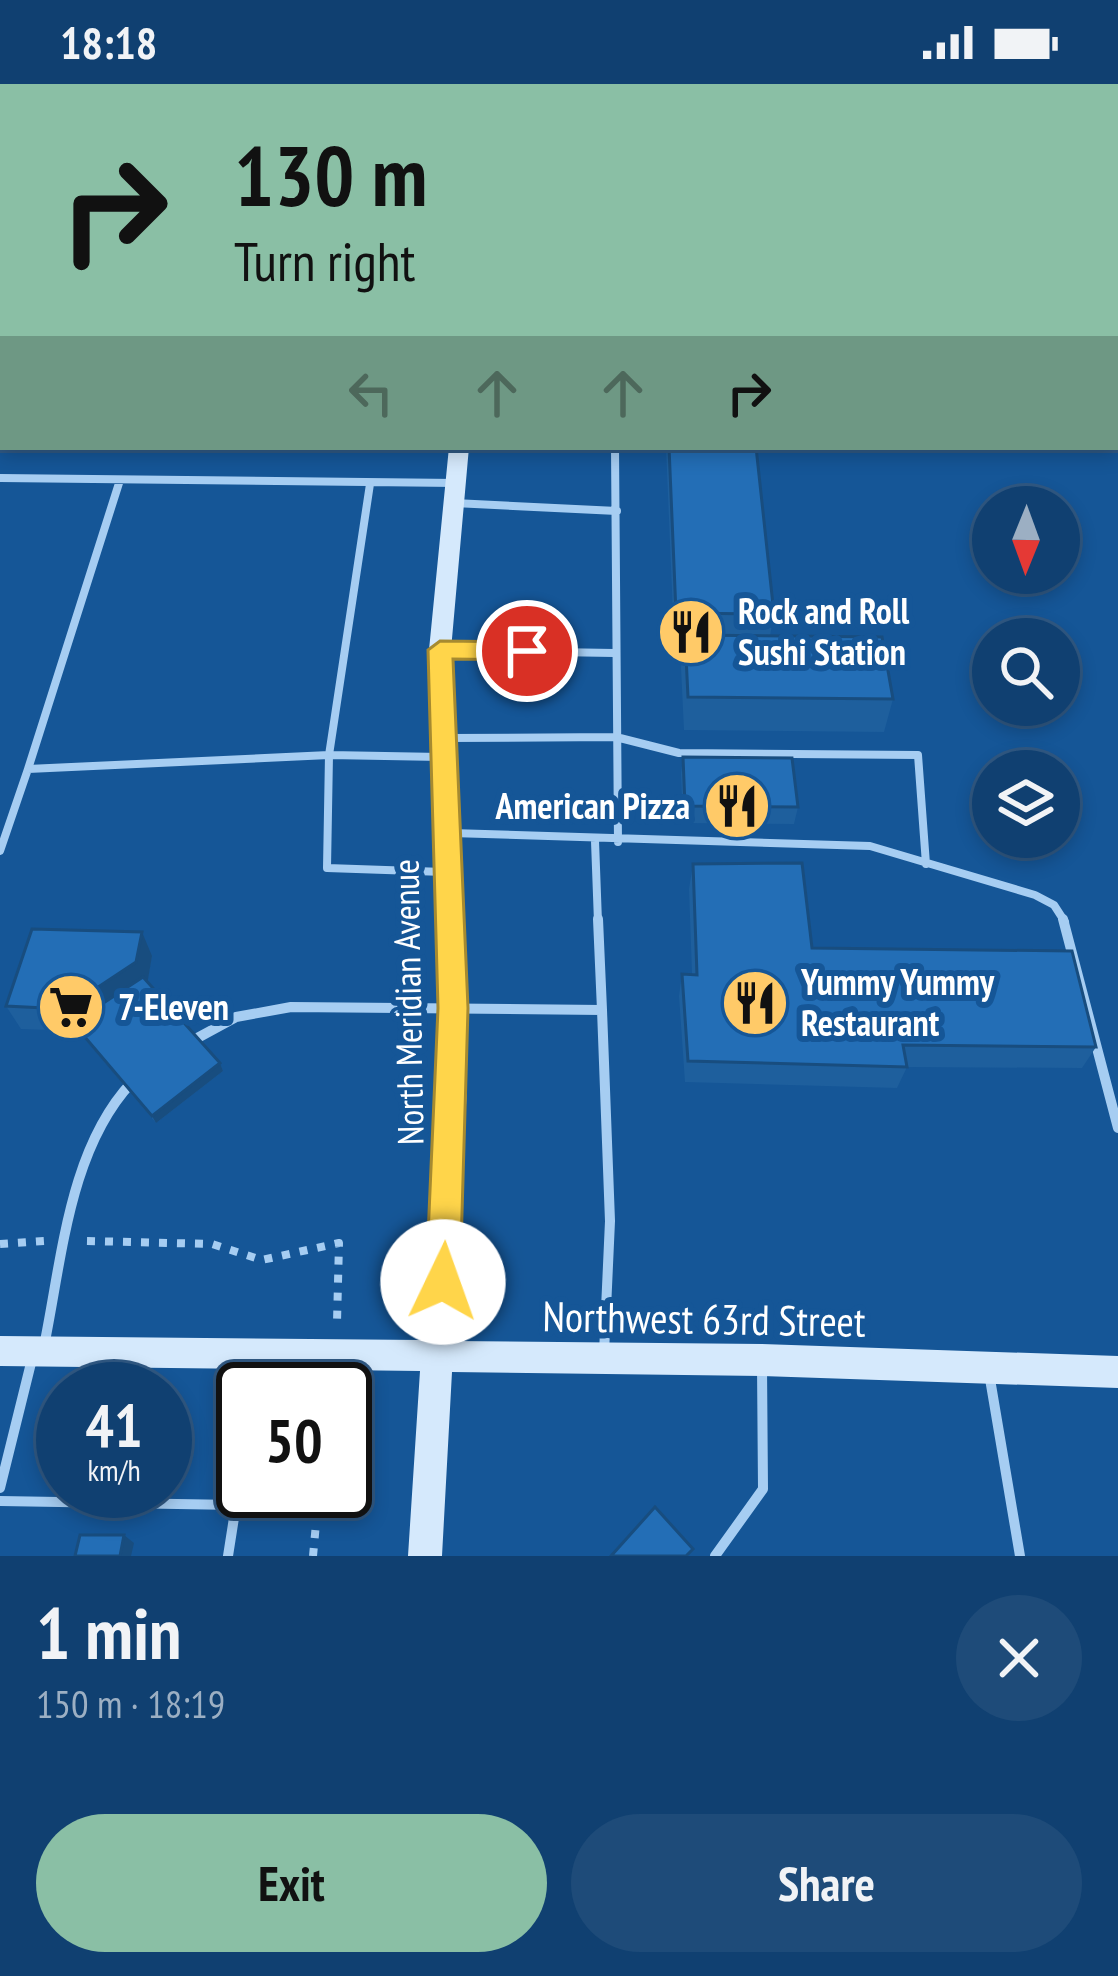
<!DOCTYPE html>
<meta charset="utf-8">
<style>
:root{--surface:#104071;--page:#1e4b79;--text:#f1f3f6;--muted:#9cafc3;--line:#305984;--accent:#8abfa5}
body{margin:0;font-family:"PT Sans Narrow",sans-serif;background:var(--page);color:var(--text);height:100vh;display:flex;flex-direction:column;font-size:45px;white-space:nowrap}
*{box-sizing:border-box;margin:0}
p{font-size:39px;color:var(--muted)}
.icon{flex:none;width:66px;height:66px;fill:none;stroke:currentColor;stroke-width:2;stroke-linecap:round;stroke-linejoin:round}
.map{position:relative;height:1472px;overflow:hidden}
.sheet{display:flex;flex-direction:column;background:var(--surface);flex:1}
.sheet>*{flex:none}
.banner{position:absolute;left:0px;top:0px;width:1119px;height:366px;box-shadow:0 6px 18px #0003,0 0 0 3px var(--line);background:#8abfa5;color:#111;overflow:hidden}
.needle{width:78px;rotate:181deg}
.tools{position:absolute;left:972px;top:402px;display:grid;gap:24px}
.tools a{display:grid;place-items:center;width:108px;height:108px;border-radius:50%;background:var(--surface);box-shadow:0 6px 18px #0003,0 0 0 3px var(--line);font-size:60px}
.speed{position:absolute;left:36px;top:1278px;display:flex;gap:24px;font-size:60px;font-weight:700;text-align:center}
.speed>*{display:grid;place-content:center;width:156px;height:156px;border-radius:50%;background:var(--surface);box-shadow:0 6px 18px #0003,0 0 0 3px var(--line);line-height:1}
.speed small{font-size:30px;font-weight:400}
.speed .limit{border:6px solid #111;border-radius:18px;background:#fff;color:#111}
.pin{position:absolute;display:grid;place-items:center;width:102px;height:102px;color:#fff;margin:-51px;border:6px solid #fff;border-radius:50%;box-shadow:0 3px 12px #0007}
.me{position:absolute;width:132px;margin:-66px;rotate:3deg;stroke-linejoin:round;filter:drop-shadow(0 0 9px #0008)}
.turn{display:flex;align-items:center;gap:42px;height:252px;padding:0 36px;font-size:54px}
.turn .icon{width:156px;height:156px;stroke-width:2.5}
.turn b{display:block;font-size:84px;line-height:102px}
.lanes{display:flex;align-items:center;height:114px;padding:0 36px;background:#0003;justify-content:center;gap:60px;direction:ltr}
.lanes .off{opacity:.35}
.round{display:grid;place-items:center;flex:none;width:126px;height:126px;border-radius:63px;background:var(--page)}
.summary{display:flex;align-items:center;justify-content:space-between;height:204px;padding:0 36px}
h1{font-size:72px;font-weight:700;line-height:90px}
.cta{display:flex;gap:24px;margin-top:auto;padding:24px 36px}
.cta a{flex:1;height:138px;border-radius:72px;background:var(--accent);color:#111;font-size:48px;font-weight:700;line-height:138px;text-align:center}
.cta a+a{background:var(--page);color:var(--text)}
.status{display:flex;justify-content:space-between;align-items:center;height:84px;padding:0 60px;background:var(--surface);direction:ltr}
.status svg{height:33px;fill:currentColor}
.map>svg:first-child{display:block}
.lines{fill:none;stroke-linecap:round;stroke-linejoin:round}
.path{stroke:#a6cdf2;stroke-width:8;stroke-dasharray:8 10;stroke-linecap:butt}
.lane-far1{stroke:#a6cdf2;stroke-width:8}
.lane{stroke:#a6cdf2;stroke-width:10}
.street{stroke:#a6cdf2;stroke-width:8}
.secondary{fill:#d5e9fc;fill-rule:evenodd}
.wall{fill:#1e5f9d}
.shaded-wall{fill:#184d7f}
.building{fill:#236eb6;stroke:#184d7f;stroke-width:3}
.route{fill:#ffd54a;stroke:#a68a30;stroke-width:3}
.labels{text-anchor:middle;stroke-width:12;stroke-linejoin:round;paint-order:stroke}
.poi-label{font-size:36px;font-weight:bold;fill:#fff;stroke:#155697;text-anchor:start}
.street-label{font-size:36px;fill:#fff;stroke:#155697}
.near-street-label{font-size:42px;fill:#fff;stroke:#155697}
</style>
<div class="status"><b>18:18</b><svg viewBox="0 0 49 12"><path d="M0 12V9h3v3zM5 12V6h3v6zM10 12V3h3v9zM15 12V0h3v12zM26 1h20v11H26zM47 4h2v5h-2z"/></svg></div>
<div class="map">
<svg width="1118" height="1472" viewBox="0 0 1118 1472">
<rect width="100%" height="100%" fill="#155697"/>
<g class="lines">
<path class="path" d="M87 1157 212 1160 262 1176 339 1159 337 1238
M0 1160 44 1157
M313 1472 319 1407"/>
<path class="lane-far1" d="M615 363 618 758
M0 394 456 399
M454 419 617 427
M440 566 614 569
M447 654 616 653 679 669 918 671 926 780
M441 673 329 671 327 784 444 788
M28 685 120 396
M451 749 870 762 1035 811 1054 821 1065 838
M595 757 598 838
M0 767 28 685 329 671 370 400"/>
<path class="lane" d="M598 835 602 926
M1063 835 1118 1044
M190 958 236 933 291 923 602 926 610 1137 604 1269
M44 1262C62 1175 69 1065 132 998
M989 1289 1020 1472
M0 1404 32 1275
M0 1417 236 1421 228 1472
M715 1472 763 1405 762 1282"/>
<path class="street" d="M951 0 1025 1
M1116 236 1118 241"/>
<path class="secondary" d="M487 0H501V3H487Z
M449 363H469L451 566 467 1003 453 1257 762 1260 1118 1272V1304L762 1292 452 1288 442 1472H408L420 1287 0 1282V1252L422 1256 439 1003 429 566Z"/>
</g>
<path class="wall" d="M666 363H756L774 530 770 552 893 615 884 648 684 646 681 584 684 555H674Z
M683 673 798 723 794 740 683 739 681 690Z
M693 780 812 864 1096 963 1082 984 907 983 897 1004 685 998 679 912 682 890H692L689 805Z
M152 872 147 898 220 979 223 987 156 1039 78 947 21 945 6 922Z"/>
<path class="shaded-wall" d="M142 848 152 872 147 901 73 939 65 925Z
M220 979 223 987 156 1039 152 1032Z
M124 1451 134 1459 131 1472H120Z"/>
<path class="building" d="M669 363H756L774 530 676 529Z
M685 551 882 553 893 615 688 613Z
M683 673 792 674 798 723 685 722Z
M802 779 812 864 1072 867 1096 963 903 961 907 983 688 977 682 890 697 891 693 780Z
M32 845 142 848 136 878 65 925 6 922Z
M143 893 220 979 152 1032 73 939Z
M655 1423 693 1465 686 1472H611Z
M80 1451H124L120 1472H75Z"/>
<path class="route" d="M440 557 527 558 539 567 527 576 453 575 468 924 460 1198 455 1210 443 1215 431 1210 426 1198 438 924 428 566Z"/>
<defs>
<g id="restaurant-disc" transform="scale(3.45)"><circle r="9.5" fill="#ffca68" stroke="#155697"/><path d="M-5-6h1v4h1v-4h1v4h1v-4h1v5L-1.5 .5V6h-2V.5L-5-1ZM5-6V6H3V1.5H1.5Q1.5-4 5-6Z" fill="#111"/></g>
<g id="supermarket-disc" transform="scale(3.45)"><circle r="9.5" fill="#ffca68" stroke="#155697"/><path d="M-6-5.5h2.5l.6 2H6L4.5 2H-2.5L-4.4-4H-6ZM-1.5 3.2a1.3 1.3 0 1 0 .1 0ZM3 3.2a1.3 1.3 0 1 0 .1 0Z" fill="#111"/></g>
</defs>
<g fill-rule="evenodd">
<use href="#restaurant-disc" x="691" y="548"/>
<use href="#restaurant-disc" x="737" y="722"/>
<use href="#restaurant-disc" x="755" y="919"/>
<use href="#supermarket-disc" x="71" y="923"/>
</g>
<g class="labels">
<g class="poi-label">
<text x="738" y="540">Rock and Roll<tspan x="738" dy="41">Sushi Station</tspan></text>
<text x="690" y="735" text-anchor="end">American Pizza</text>
<text x="801" y="911">Yummy Yummy<tspan x="801" dy="41">Restaurant</tspan></text>
<text x="118" y="936">7-Eleven</text>
</g>
<g class="street-label">
<text transform="translate(408 918) rotate(-91)" y="13">North Meridian Avenue</text>
</g>
<g class="near-street-label">
<text transform="translate(704 1235) rotate(1)" y="15">Northwest 63rd Street</text>
</g>
</g>
</svg>
<div class="tools">
<a><svg class="needle" viewBox="-14 -14 28 28"><path d="M0-13l5 13h-10z" fill="#e53935"/><path d="M0 13l5-13h-10z" fill="#9cafc3"/></svg></a>
<a><svg class="icon" aria-label="search" viewBox="0 0 24 24"><circle cx="10" cy="10" r="6"/><path d="M15 15l6 6"/></svg></a>
<a><svg class="icon" aria-label="layers" viewBox="0 0 24 24"><path d="M12 4l9 5-9 5-9-5zM3 14l9 5 9-5"/></svg></a>
</div>
<div class="speed"><div>41<small>km/h</small></div><div class="limit">50</div></div>
<div class="pin" style="left:527px;top:567px;background:#d93025"><svg class="icon" aria-label="arrive" viewBox="0 0 24 24"><path d="M6 21V4h12l-3 4 3 4H6"/></svg></div>
<svg class="me" style="left:443px;top:1198px" viewBox="-20 -20 40 40"><circle r="19" fill="#fff"/><path d="M0-13L10 11 0 6-10 11z" fill="#ffd54a"/></svg>
<div class="banner">
<div class="turn"><svg class="icon" aria-label="right" viewBox="0 0 24 24"><path d="M7 20v-9h11M14 6l5 5-5 5"/></svg><div><b>130 m</b>Turn right</div></div>
<div class="lanes"><svg class="icon off" aria-label="left" viewBox="0 0 24 24"><path d="M17 20v-9H6M10 6l-5 5 5 5"/></svg><svg class="icon off" aria-label="ahead" viewBox="0 0 24 24"><path d="M12 20V5M6 11l6-6 6 6"/></svg><svg class="icon off" aria-label="ahead" viewBox="0 0 24 24"><path d="M12 20V5M6 11l6-6 6 6"/></svg><svg class="icon" aria-label="right" viewBox="0 0 24 24"><path d="M7 20v-9h11M14 6l5 5-5 5"/></svg></div>
</div>
</div>
<section class="sheet">
<div class="summary"><div><h1>1 min</h1><p>150 m · 18:19</p></div><a class="round"><svg class="icon" aria-label="close" viewBox="0 0 24 24"><path d="M6 6l12 12M18 6L6 18"/></svg></a></div>
<div class="cta"><a>Exit</a><a>Share</a></div>
</section>
